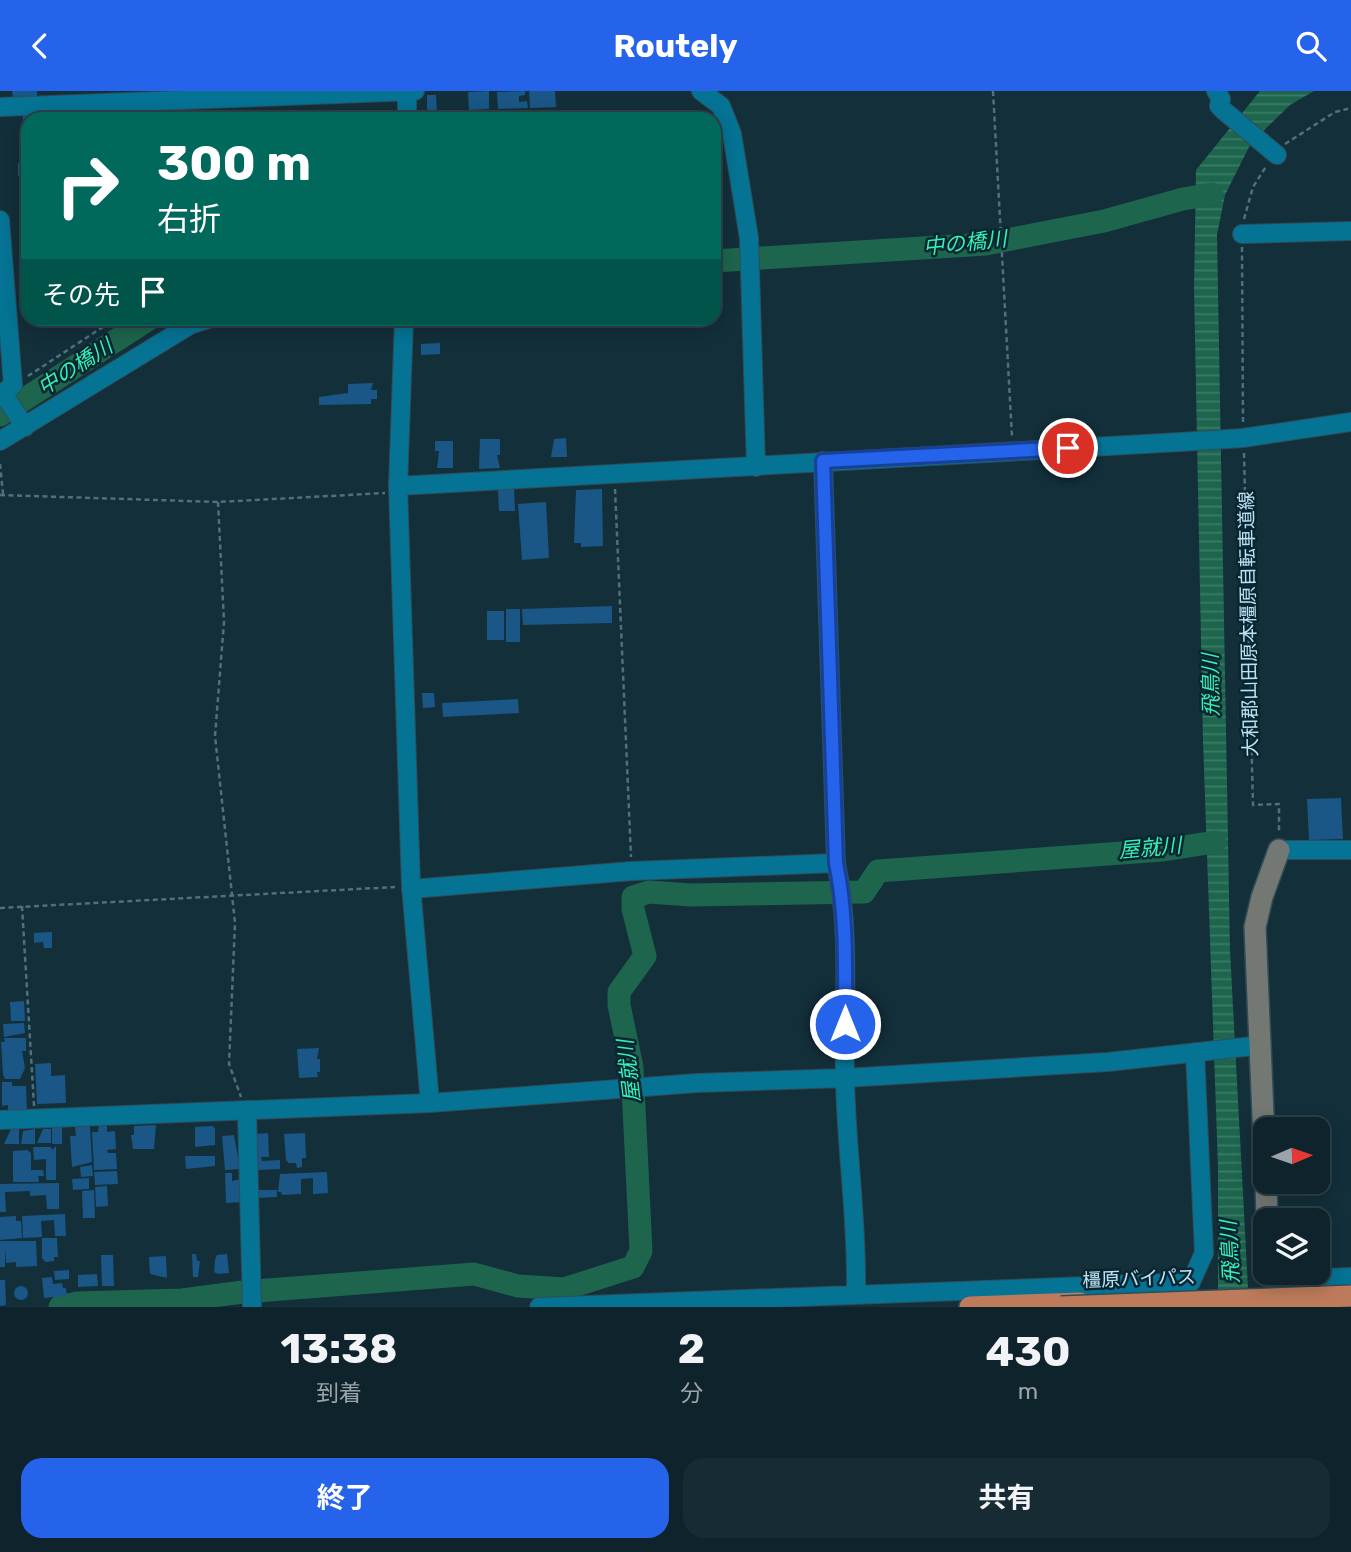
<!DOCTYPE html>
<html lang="ja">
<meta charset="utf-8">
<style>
:root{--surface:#0e232c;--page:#172b34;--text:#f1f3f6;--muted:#9ba4a9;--line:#2e4048;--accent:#2563eb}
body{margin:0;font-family:Rubik,"Noto Sans JP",sans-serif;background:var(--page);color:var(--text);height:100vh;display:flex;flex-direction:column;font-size:26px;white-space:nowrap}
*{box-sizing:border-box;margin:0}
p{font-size:23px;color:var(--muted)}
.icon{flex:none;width:38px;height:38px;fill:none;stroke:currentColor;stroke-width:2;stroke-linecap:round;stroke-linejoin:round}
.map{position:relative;height:1216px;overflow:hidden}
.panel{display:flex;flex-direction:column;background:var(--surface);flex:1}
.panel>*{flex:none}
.hud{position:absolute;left:21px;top:21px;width:700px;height:214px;border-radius:21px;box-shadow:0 4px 18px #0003,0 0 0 2px var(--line);background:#00695c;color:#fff;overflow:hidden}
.needle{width:46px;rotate:88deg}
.controls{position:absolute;left:1253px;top:1026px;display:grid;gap:14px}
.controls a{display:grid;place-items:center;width:77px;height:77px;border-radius:14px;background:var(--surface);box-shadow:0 4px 18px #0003,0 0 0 2px var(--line);font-size:35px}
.pin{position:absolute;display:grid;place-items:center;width:60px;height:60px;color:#fff;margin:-30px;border:4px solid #fff;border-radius:50%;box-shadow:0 2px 7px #0007}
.me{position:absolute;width:77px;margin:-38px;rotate:0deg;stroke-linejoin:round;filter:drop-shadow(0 0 5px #0008)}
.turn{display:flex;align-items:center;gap:24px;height:147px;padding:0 21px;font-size:32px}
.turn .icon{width:91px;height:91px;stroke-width:2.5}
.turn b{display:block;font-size:49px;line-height:60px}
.then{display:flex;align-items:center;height:66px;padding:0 21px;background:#0003;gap:14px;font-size:26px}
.eta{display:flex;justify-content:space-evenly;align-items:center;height:119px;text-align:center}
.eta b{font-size:42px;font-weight:700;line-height:49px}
.primary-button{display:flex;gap:14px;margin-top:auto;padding:14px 21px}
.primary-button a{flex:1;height:80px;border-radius:21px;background:var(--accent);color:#fff;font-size:28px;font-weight:700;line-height:80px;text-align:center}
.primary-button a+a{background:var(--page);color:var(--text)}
header{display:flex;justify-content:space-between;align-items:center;height:91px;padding:0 21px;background:var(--accent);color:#fff;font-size:32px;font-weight:700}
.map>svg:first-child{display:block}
.water{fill:url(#water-rules)}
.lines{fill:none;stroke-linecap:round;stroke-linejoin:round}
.river{stroke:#1d654d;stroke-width:23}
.building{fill:#1a5786}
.minor-casing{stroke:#304c58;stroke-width:20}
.major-casing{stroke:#304c58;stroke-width:24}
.highway-casing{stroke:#304c58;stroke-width:24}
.path{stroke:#4f707d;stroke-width:2.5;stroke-dasharray:5 3.5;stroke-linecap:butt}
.minor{stroke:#057394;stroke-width:18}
.major{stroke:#747872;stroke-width:21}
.highway{stroke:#be7b5b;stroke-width:21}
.highway-bridge-casing{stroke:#304c58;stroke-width:24;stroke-linecap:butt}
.highway-bridge{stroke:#be7b5b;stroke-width:21}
.route-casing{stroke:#184099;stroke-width:18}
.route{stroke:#2563eb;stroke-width:12}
.labels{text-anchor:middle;stroke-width:5;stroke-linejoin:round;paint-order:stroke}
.street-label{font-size:19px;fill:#bae3f5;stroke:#082530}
.water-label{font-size:21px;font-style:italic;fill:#36f1b7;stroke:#082530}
</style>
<header><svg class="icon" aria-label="back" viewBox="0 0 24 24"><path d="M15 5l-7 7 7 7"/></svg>Routely<svg class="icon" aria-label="search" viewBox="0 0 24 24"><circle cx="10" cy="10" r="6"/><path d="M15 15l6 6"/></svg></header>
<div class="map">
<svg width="1351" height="1216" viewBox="0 0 1351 1216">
<defs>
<pattern id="water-rules" width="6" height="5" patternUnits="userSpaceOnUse" patternTransform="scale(1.75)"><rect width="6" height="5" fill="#1d654d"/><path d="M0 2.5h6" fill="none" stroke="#3c7b67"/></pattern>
</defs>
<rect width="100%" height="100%" fill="#132f3a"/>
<path class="water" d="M1260 0H1314L1290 14 1251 52 1225 104 1217 144 1230 859 1249 1216H1218V1076L1203 650 1194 197 1196 79Z"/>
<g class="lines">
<path class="river" d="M714 170 986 153 1104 130 1183 108 1212 103
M0 324 149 228
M60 1216 77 1212 182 1209 243 1201 474 1183 518 1195 564 1198 633 1176 641 1160 632 976 619 914V901L645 865 633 818V806L649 801 691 804 864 801 878 780 1163 759 1215 751"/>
</g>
<path class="building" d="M12 0H37V6L13 7Z
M489 0V18L469 19 468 1Z
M525 0V4L519 5V11L527 10 528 17 498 18 497 1Z
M529 0H555L556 16 530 17Z
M427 4H436L437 22H427Z
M145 18 141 21V28H121V19Z
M48 22V28H28V37H23V24Z
M486 22 554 23V28H486Z
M24 55H28V86H24L18 85V72H25Z
M422 228H464V234L423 236Z
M440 252V263L421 264V253Z
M373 292 371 299H377V308H371V313L319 314V306L348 302V293Z
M566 347 567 366H551L554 348Z
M480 348H500V364H497L500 377 479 378Z
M435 350H453V377H437L439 360H435Z
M514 397 515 420H499L498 398Z
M602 398 603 455 581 456V452H574L576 399Z
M546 411 549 467 522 469 518 413Z
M612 515V532L523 534 522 518Z
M506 518H520V551H506Z
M487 520H504V549H487Z
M422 602H434L435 616 423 617Z
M518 608 519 622 443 626 442 612Z
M1341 707 1343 748 1309 749 1307 708Z
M52 841V857H44L43 851 34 852V842Z
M24 910 25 930H11L10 911Z
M24 932 25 942 4 946 3 933Z
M4 947H26V960H22L25 977 20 988H5L3 983 1 951H5Z
M319 957 317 968H320V981H317L318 986 299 987 297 958Z
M51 972V985L65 984 66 1012 37 1013 35 973Z
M2 991H12V995H26L27 1021H8V1014L2 1015Z
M156 1034 154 1058H133L131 1044H134V1035Z
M90 1035 92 1071 72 1076 70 1045H76L75 1036Z
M99 1035H107V1041L115 1040 116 1058 107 1059 108 1062H116L117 1078 94 1079 92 1041H98Z
M212 1035 215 1037V1054L195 1056V1036Z
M52 1036H62V1053H52Z
M11 1038H19V1053H4Z
M35 1038V1053H21L23 1040Z
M43 1038H51V1052H37Z
M268 1042 269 1066H261L262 1070 280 1069V1078L257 1079V1043Z
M305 1042 306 1067H302V1076L297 1077 296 1072H289L286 1069 284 1043Z
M234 1044 240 1078 225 1079 222 1045Z
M56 1055V1089H46V1068L34 1069 33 1056H51L52 1059Z
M27 1059 31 1062V1079H43L44 1085H38L39 1091H13V1060Z
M185 1065H215V1075L186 1078Z
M92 1074 93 1085 81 1086 80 1076Z
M117 1080 118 1093 95 1094 94 1081Z
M327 1081 328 1102 313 1103V1087L301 1088V1103L282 1104 281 1101H278L280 1083Z
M225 1082H232V1090L241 1088 242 1111 226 1112Z
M89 1087V1098L73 1099 72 1088Z
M59 1092V1118H47L46 1104 30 1105V1100L5 1101 6 1121H0V1093Z
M107 1095 108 1115 96 1116 95 1096Z
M94 1099 95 1127H83L82 1100Z
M257 1099H277V1106L257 1107Z
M65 1123 66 1145H55L54 1129 41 1130 42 1146 23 1147 22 1125Z
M16 1125V1130H21L22 1147 0 1149V1126Z
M42 1147H57L58 1166H54V1170L45 1171 42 1167Z
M0 1150H36L37 1175 16 1176V1171L6 1172 5 1156V1176H0Z
M192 1163H196L197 1170H200L198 1186H193Z
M227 1163 229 1182 218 1183 214 1181 215 1169 217 1164Z
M101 1164H113L114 1195H102Z
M166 1165 167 1187 150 1183 149 1166Z
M69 1179V1188L55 1189 54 1180Z
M97 1183 98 1195 78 1196V1184Z
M52 1186 53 1193 62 1192 63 1197H66L67 1205 44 1207 42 1187Z
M0 1189H5L6 1214 0 1215Z
M14 1202a7 7 0 1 1 14 0a7 7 0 1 1-14 0Z"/>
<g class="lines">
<g class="minor-casing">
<path id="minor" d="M701 0 721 15 732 43 749 147 756 376
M1216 0 1221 8 1219 15 1223 19 1277 64
M0 16 415 0
M407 28V0
M0 129 13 294 3 302 25 336
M1242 143 1351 140
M404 228 398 395 411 795 430 1012
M0 350 190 234 208 228
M823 370 836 772C851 841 843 915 845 986 846 1056 857 1125 856 1195
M398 395 1180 351 1243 347 1351 331
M1279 759H1351
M411 798 632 780 836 772
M247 1021 252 1216
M0 1029 430 1012 697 992 845 987 1108 971 1262 954
M1284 1189 1351 1186
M539 1216 1191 1191 1204 1162 1195 961"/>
</g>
<g class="major-casing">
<path id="major" d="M1265 1071 1255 836 1262 806 1279 759
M1266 1090 1267 1129
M1281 1181 1285 1192"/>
</g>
<g class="highway-casing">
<path id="highway" d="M970 1216 1080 1212"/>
</g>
<path class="path" d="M993 0 1012 346
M1285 53 1335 21 1351 17
M1244 128 1253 96 1267 74
M1242 156 1243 331
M28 285 115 228
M1244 362 1253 714 1279 713V742
M0 373 3 403
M615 398 631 766
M0 404 218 411 385 402
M218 411 224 531 215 645 235 832 229 973 241 1006
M22 815 34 1015
M0 817 395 796"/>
<use href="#minor" class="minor"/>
<use href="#major" class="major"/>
<use href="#highway" class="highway"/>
<g class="highway-bridge-casing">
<path id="highway-bridge" d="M1061 1216 1351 1205"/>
</g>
<use href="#highway-bridge" class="highway-bridge"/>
</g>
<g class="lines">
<g class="route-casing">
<path id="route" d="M845 933C845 880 847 824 836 772L823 370 1068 357"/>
</g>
<use href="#route" class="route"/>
</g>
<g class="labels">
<g class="street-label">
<text transform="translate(1248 533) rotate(-91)" y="7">大和郡山田原本橿原自転車道線</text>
<text transform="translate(1139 1187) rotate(-2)" y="7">橿原バイパス</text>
</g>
<g class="water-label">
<text transform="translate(965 152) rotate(-6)" y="7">中の橋川</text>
<text transform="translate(75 276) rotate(-33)" y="7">中の橋川</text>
<text transform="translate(1211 594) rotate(-91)" y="7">飛鳥川</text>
<text transform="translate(1150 757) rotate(-5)" y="7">屋就川</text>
<text transform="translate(629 980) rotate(-97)" y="7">屋就川</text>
<text transform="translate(1230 1161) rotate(-93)" y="7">飛鳥川</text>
</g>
</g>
</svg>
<div class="controls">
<a><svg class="needle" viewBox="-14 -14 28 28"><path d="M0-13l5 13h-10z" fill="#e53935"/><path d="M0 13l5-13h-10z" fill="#9ba4a9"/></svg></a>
<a><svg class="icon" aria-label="layers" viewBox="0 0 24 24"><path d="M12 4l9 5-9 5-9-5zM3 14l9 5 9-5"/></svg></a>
</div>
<div class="pin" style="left:1068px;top:357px;background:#d93025"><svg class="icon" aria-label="arrive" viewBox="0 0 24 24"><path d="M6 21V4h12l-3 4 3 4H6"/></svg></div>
<svg class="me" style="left:845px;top:933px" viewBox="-20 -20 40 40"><circle r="17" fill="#2563eb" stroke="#fff" stroke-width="3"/><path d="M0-11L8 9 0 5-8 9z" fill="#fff"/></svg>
<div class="hud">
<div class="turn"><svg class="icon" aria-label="right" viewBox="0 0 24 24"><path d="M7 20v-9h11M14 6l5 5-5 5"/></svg><div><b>300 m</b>右折</div></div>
<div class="then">その先<svg class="icon" aria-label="arrive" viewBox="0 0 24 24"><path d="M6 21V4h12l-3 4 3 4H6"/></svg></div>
</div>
</div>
<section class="panel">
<div class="eta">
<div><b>13:38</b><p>到着</p></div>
<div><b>2</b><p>分</p></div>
<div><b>430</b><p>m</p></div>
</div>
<div class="primary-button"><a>終了</a><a>共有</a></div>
</section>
